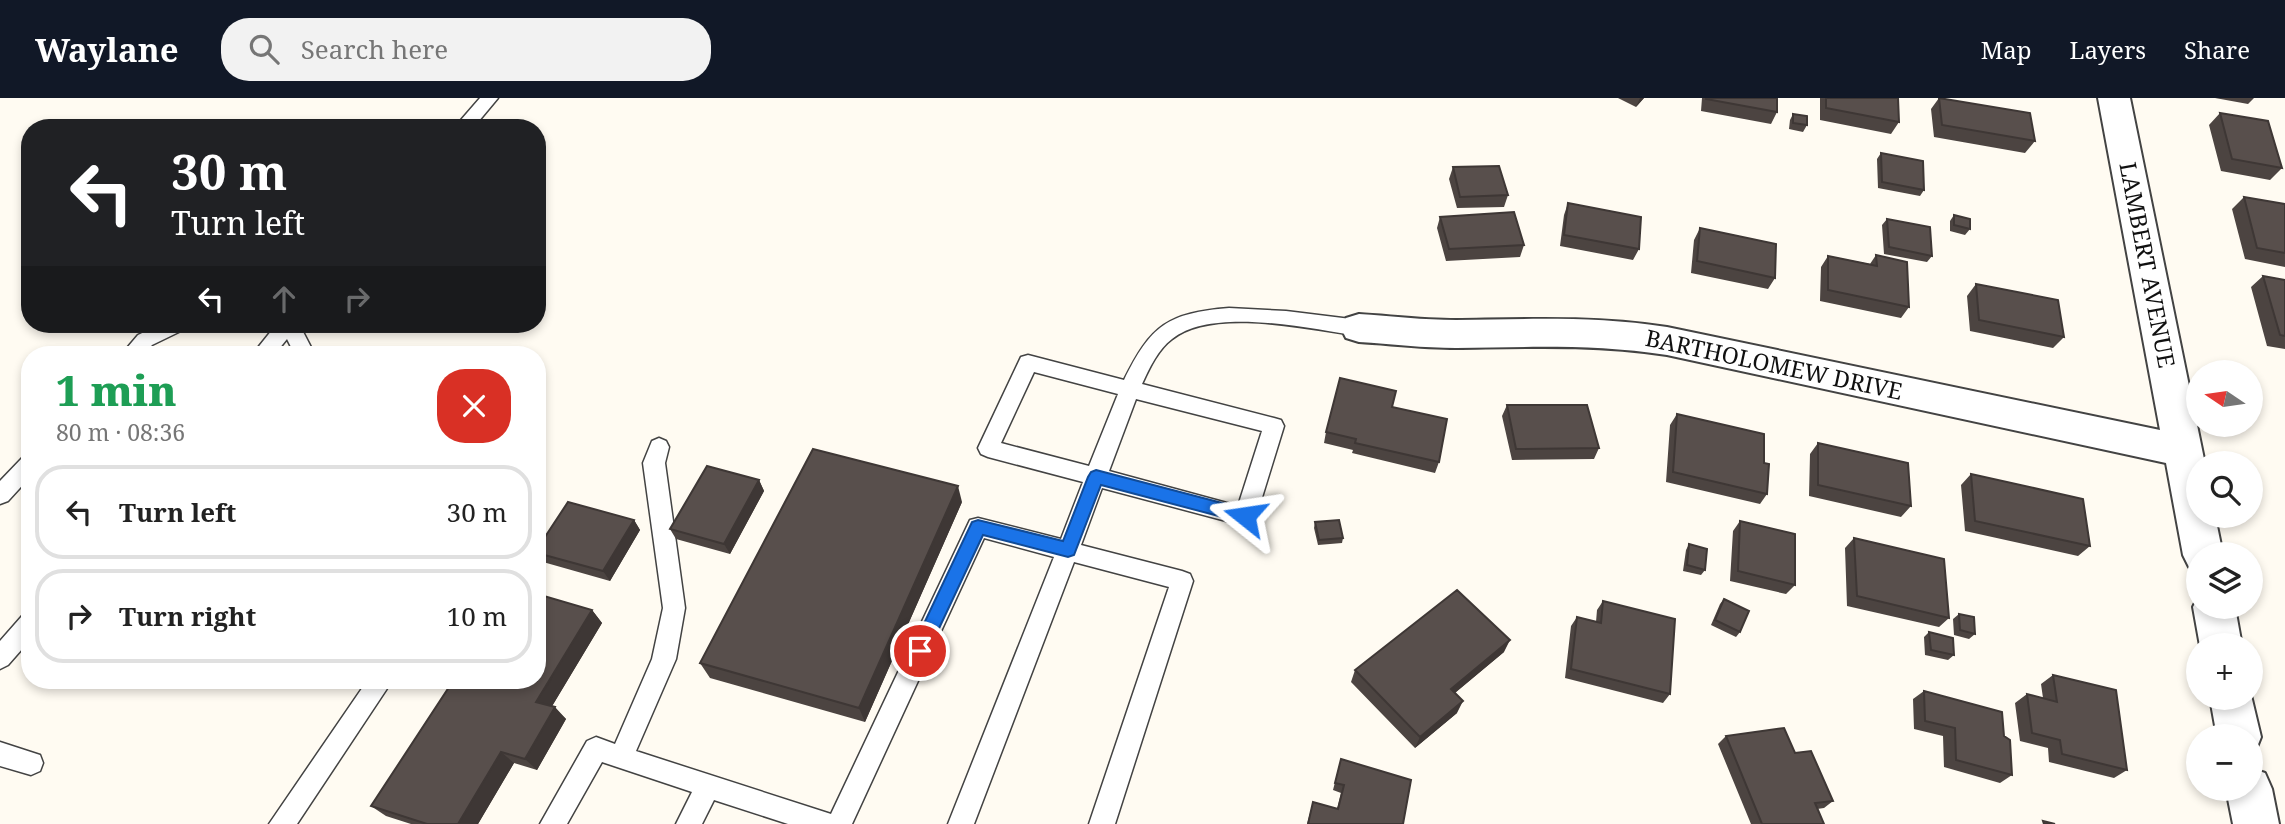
<!DOCTYPE html>
<meta charset="utf-8">
<style>
:root{--surface:#fff;--page:#f2f2f2;--text:#222;--muted:#767676;--line:#e0e0e0;--accent:#111827}
body{margin:0;font-family:"Noto Serif",serif;background:var(--page);color:var(--text);height:100vh;display:flex;flex-direction:column;font-size:26px;white-space:nowrap}
*{box-sizing:border-box;margin:0}
p{font-size:23px;color:var(--muted)}
.icon{flex:none;width:38px;height:38px;fill:none;stroke:currentColor;stroke-width:2;stroke-linecap:round;stroke-linejoin:round}
.map{position:relative;flex:1;overflow:hidden}
.details{position:absolute;left:21px;top:248px;width:525px;height:343px;display:flex;flex-direction:column;background:var(--surface);border-radius:28px;box-shadow:0 4px 10px #0003}
.details>*{flex:none}
.hud{position:absolute;left:21px;top:21px;width:525px;height:214px;border-radius:28px;box-shadow:0 4px 10px #0003;background:#202124;color:#fff;overflow:hidden}
.needle{width:46px;rotate:283deg}
.fabs{position:absolute;left:2186px;top:262px;display:grid;gap:14px}
.fabs a{display:grid;place-items:center;width:77px;height:77px;border-radius:50%;background:var(--surface);box-shadow:0 4px 10px #0003;font-size:35px}
.pin{position:absolute;display:grid;place-items:center;width:60px;height:60px;color:#fff;margin:-30px;border:4px solid #fff;border-radius:50%;box-shadow:0 2px 7px #0007}
.me{position:absolute;width:77px;margin:-38px;rotate:285deg;stroke-linejoin:round;filter:drop-shadow(0 0 5px #0008)}
.turn{display:flex;align-items:center;gap:24px;height:147px;padding:0 35px;font-size:32px}
.turn .icon{width:91px;height:91px;stroke-width:2.5}
.turn b{display:block;font-size:49px;line-height:60px}
.lanes{display:flex;align-items:center;height:66px;padding:0 35px;background:#0003;justify-content:center;gap:35px;direction:ltr}
.lanes .off{opacity:.35}
.round{display:grid;place-items:center;flex:none;width:74px;height:74px;border-radius:28px;background:var(--page)}
.overview{display:flex;align-items:center;justify-content:space-between;height:119px;padding:0 35px}
h1{font-size:42px;font-weight:800;line-height:52px;color:#1e9e55}
ul{padding:0;list-style:none}
li{display:flex;align-items:center;gap:21px;height:94px;margin:0 14px 10px;padding:0 21px;border:4px solid var(--line);border-radius:28px}
li div{flex:1}
li b{display:block;font-size:26px}
li em{font-style:normal}
header{display:flex;align-items:center;gap:42px;box-sizing:border-box;height:98px;padding:0 35px;background:var(--accent);color:#fff}
header strong{font-size:33px}
nav{display:flex;gap:38px;margin-inline-start:auto;font-size:24px}
.search{width:490px;height:63px;background:var(--page);display:flex;align-items:center;gap:18px;box-sizing:border-box;padding:0 24px;border-radius:28px;color:var(--muted);font-size:26px}
.map>svg:first-child{display:block}
.lines{fill:none;stroke-linecap:round;stroke-linejoin:round}
.service-casing{stroke:#434343;stroke-width:3}
.minor-casing{stroke:#434343;stroke-width:4}
.service{fill:#fff;fill-rule:evenodd}
.minor{fill:#fff;fill-rule:evenodd}
.wall{fill:#4c4441}
.shaded-wall{fill:#3e3735}
.building{fill:#584f4c;stroke:#3e3735;stroke-width:2}
.route{fill:#1a73e8;stroke:#114b97;stroke-width:2}
.labels{text-anchor:middle;stroke-width:7;stroke-linejoin:round;paint-order:stroke}
.street-label{font-size:23px;fill:#101010;stroke:#fff}
</style>
<header>
<strong>Waylane</strong>
<div class="search"><svg class="icon" aria-label="search" viewBox="0 0 24 24"><circle cx="10" cy="10" r="6"/><path d="M15 15l6 6"/></svg>Search here</div>
<nav><a>Map</a><a>Layers</a><a>Share</a></nav>
</header>
<div class="map">
<svg width="2285" height="726" viewBox="0 0 2285 726">
<rect width="100%" height="100%" fill="#fffbf2"/>
<g class="lines">
<g class="service-casing">
<path id="service" d="M480 0H498L473 30H454Z
M1229 210 1286 213 1359 222 1366 225 1369 230 1366 235 1359 238C1310 231 1213 208 1172 241 1158 251 1149 271 1142 286L1274 320 1281 322 1284 328 1256 419 1253 426 1245 428 1102 390 1081 447 1182 473 1190 476 1193 483 1115 726H1089L1169 489 1074 464 974 726H948L1054 459 984 440 852 726H788L714 702 702 726H676L692 694 602 664 567 726H540L587 643 596 639 615 646 652 561 663 510 643 365 652 343 659 340 666 343 669 349 665 365 685 510 676 561 636 653 831 716 970 422 978 420 1061 441 1083 384 988 359 981 356 978 350 1021 259 1028 257 1124 282C1151 227 1168 215 1229 210ZM1034 274 1118 296 1089 368 1001 345ZM1136 301 1262 333 1238 408 1109 373Z
M161 226H188L185 231 152 247 143 257H121L138 237Z
M268 226H299L315 257H295L287 241 274 257H252L272 232Z
M30 356V379L8 403 0 406V383L23 359Z
M30 515V542L8 567 0 571V543L22 518Z
M367 583H392L297 726H269Z
M0 644 40 657 43 665 40 673 31 677 0 668Z"/>
</g>
<g class="minor-casing">
<path id="minor" d="M2098 0H2130L2205 366H2198V418H2215L2223 457H2198V473L2189 469 2183 457 2166 365 1667 257C1592 246 1531 249 1456 250 1424 250 1391 246 1359 244L1346 240 1341 230 1346 220 1359 216C1391 218 1424 222 1456 222 1530 221 1594 218 1667 229L2160 332Z
M2198 499V509H2235L2242 548H2200L2193 509Z
M2250 593 2261 639 2255 654 2250 655V639H2217L2210 600H2250Z
M2250 670 2265 675 2272 691 2279 726H2233L2226 691H2250Z"/>
</g>
<use href="#service" class="service"/>
<use href="#minor" class="minor"/>
</g>
<path class="wall" d="M1618 0H1644L1636 9Z
M1702 0H1777V14L1771 26 1701 13Z
M1820 0H1898L1899 24 1891 36 1820 22Z
M1939 0H1943L2035 43 2025 55 1934 39 1931 11Z
M2215 0H2254L2248 6Z
M2220 15 2282 70 2270 82 2221 73 2209 27Z
M1793 16 1807 27 1803 34 1789 31 1790 22Z
M1881 55 1924 92 1920 98 1878 90 1877 61Z
M1453 69 1508 97 1504 109 1457 110 1449 81Z
M2244 99 2285 106V169L2245 161 2232 111Z
M1568 105 1639 151 1633 162 1560 148 1564 117Z
M1954 117 1970 131 1965 137 1950 133V123Z
M1440 119 1524 147 1520 159 1446 163 1437 130Z
M1887 121 1932 158 1927 164 1884 156 1882 127Z
M1700 130 1775 180 1768 191 1691 175 1694 142Z
M1876 157 1909 209 1901 220 1820 203 1821 169 1828 158 1870 166Z
M2263 178 2285 182V251L2267 248 2251 189Z
M1976 186 2064 239 2053 250 1970 233 1967 198Z
M1507 307 1599 350 1594 361 1512 362 1502 318Z
M1392 309 1439 364 1435 375 1352 355 1353 352 1324 345 1326 334Z
M1677 316 1764 365 1767 396 1760 406 1666 384 1670 327Z
M1818 345 1911 408 1901 419 1809 398 1810 356Z
M1971 376 2090 448 2078 458 1965 433 1961 387Z
M759 382 764 393 730 456 676 441 670 431Z
M962 404 865 624 710 580 700 565Z
M634 422 640 432 610 483 543 464 537 458V451Z
M1740 423 1795 487 1786 496 1730 483 1733 433Z
M1315 424 1343 440 1342 445 1318 447 1314 430Z
M1854 440 1949 520 1939 529 1847 508 1845 450Z
M1689 446 1705 472 1701 477 1683 473 1686 452Z
M1724 501 1740 534 1736 539 1711 527 1720 506Z
M1603 503 1670 596 1663 605 1565 580 1571 528 1577 519 1596 524 1597 512Z
M592 512 602 525 552 608 566 621 537 672 514 665 478 726H411L386 718 371 708Z
M1959 516 1975 536 1969 541 1954 537 1953 521Z
M1929 534 1954 557 1948 562 1925 557 1924 539Z
M1504 554 1455 595 1457 615 1415 650 1351 584 1355 572Z
M2053 577 2127 672 2114 680 2049 664 2048 650 2020 643 2015 605 2027 596 2043 600 2041 586Z
M1924 593 2004 638 2012 677 2000 685 1944 669 1943 638 1914 631 1913 601Z
M1726 638 1833 703 1824 710 1817 711 1824 726H1751L1718 646Z
M1341 661 1403 726H1307L1313 704 1337 711 1341 695 1333 692Z"/>
<path class="shaded-wall" d="M1640 0H1644L1636 9Z
M759 382 764 393 730 456 724 446Z
M958 388 962 404 865 624 859 610Z
M634 422 640 432 610 483 603 473Z
M592 512 602 525 548 615 536 604Z
M1510 542 1504 554 1445 603 1451 591Z
M1463 603 1457 615 1415 650 1420 639Z
M555 609 566 621 537 672 525 661Z
M501 654 514 665 478 726H458Z"/>
<path class="building" d="M1706 0H1777V14L1706 1Z
M1826 0H1898L1899 24 1826 10Z
M1939 0 2030 15 2035 43 1942 27Z
M2220 15 2268 23 2282 70 2232 61Z
M1793 16 1807 18V27L1793 25Z
M1881 55 1923 63 1924 92 1882 84Z
M1499 68 1508 97 1460 99 1453 69Z
M2244 99 2285 106V155L2257 150Z
M1568 105 1641 119 1639 151 1564 137Z
M1514 114 1524 147 1449 151 1440 119Z
M1954 117 1970 121V131L1954 127Z
M1887 121 1930 129 1932 158 1889 149Z
M1700 130 1776 146 1775 180 1697 163Z
M1876 157 1907 164 1909 209 1828 192V158L1877 168Z
M2263 178 2285 182V238L2280 237Z
M1976 186 2058 202 2064 239 1979 222Z
M1340 280 1396 293 1392 309 1447 321 1439 364 1355 345 1356 341 1326 334Z
M1507 307H1587L1599 350 1516 351Z
M1677 316 1764 336V365L1769 366 1767 396 1673 374Z
M1818 345 1908 365 1911 408 1818 387Z
M813 351 958 388 859 610 700 565Z
M707 368 759 382 724 446 670 431Z
M1971 376 2083 401 2090 448 1975 423Z
M568 404 634 422 603 473 537 455V451Z
M1339 422 1343 440 1319 442 1315 424Z
M1740 423 1795 436V487L1738 473Z
M1854 440 1944 461 1949 520 1857 498Z
M1689 446 1707 451 1705 472 1687 467Z
M1457 492 1510 542 1451 591 1463 603 1420 639 1355 572Z
M537 496 592 512 536 604 555 609 525 661 501 654 458 726H427L371 708 453 583H537Z
M1724 501 1749 513 1740 534 1715 522Z
M1603 503 1675 521 1670 596 1571 571 1577 519 1601 525Z
M1959 516 1974 519 1975 536 1960 532Z
M1929 534 1953 540 1954 557 1931 552Z
M2053 577 2116 592 2127 672 2062 656 2060 642 2032 635 2027 596 2057 604Z
M1924 593 2002 614 2004 638 2010 642 2012 677 1956 662 1955 630 1925 623Z
M1784 630 1795 655 1811 653 1833 703 1815 705 1824 726H1762L1726 638Z
M1341 661 1411 682 1403 726H1308L1313 704 1338 711 1344 687 1335 685Z
M2043 723 2055 726H2044Z"/>
<path class="route" d="M1096 372 1245 411 1251 413 1253 418 1251 423 1245 425 1101 387 1074 457 1068 459 983 437 926 558 920 561 914 558 911 553 972 424 978 422 1063 443 1088 379 1091 374Z"/>
<g class="labels">
<g class="street-label">
<text transform="translate(2147 167) rotate(79)" y="8">LAMBERT AVENUE</text>
<text transform="translate(1774 267) rotate(12)" y="8">BARTHOLOMEW DRIVE</text>
</g>
</g>
</svg>
<div class="fabs">
<a><svg class="needle" viewBox="-14 -14 28 28"><path d="M0-13l5 13h-10z" fill="#e53935"/><path d="M0 13l5-13h-10z" fill="#767676"/></svg></a>
<a><svg class="icon" aria-label="search" viewBox="0 0 24 24"><circle cx="10" cy="10" r="6"/><path d="M15 15l6 6"/></svg></a>
<a><svg class="icon" aria-label="layers" viewBox="0 0 24 24"><path d="M12 4l9 5-9 5-9-5zM3 14l9 5 9-5"/></svg></a>
<a>+</a>
<a>−</a>
</div>
<div class="pin" style="left:920px;top:553px;background:#d93025"><svg class="icon" aria-label="arrive" viewBox="0 0 24 24"><path d="M6 21V4h12l-3 4 3 4H6"/></svg></div>
<svg class="me" style="left:1245px;top:418px" viewBox="-20 -20 40 40"><path d="M0-17L14 15 0 8-14 15z" fill="#1a73e8" stroke="#fff" stroke-width="4"/></svg>
<div class="hud">
<div class="turn"><svg class="icon" aria-label="left" viewBox="0 0 24 24"><path d="M17 20v-9H6M10 6l-5 5 5 5"/></svg><div><b>30 m</b>Turn left</div></div>
<div class="lanes"><svg class="icon" aria-label="left" viewBox="0 0 24 24"><path d="M17 20v-9H6M10 6l-5 5 5 5"/></svg><svg class="icon off" aria-label="ahead" viewBox="0 0 24 24"><path d="M12 20V5M6 11l6-6 6 6"/></svg><svg class="icon off" aria-label="right" viewBox="0 0 24 24"><path d="M7 20v-9h11M14 6l5 5-5 5"/></svg></div>
</div>
<section class="details">
<div class="overview"><div><h1>1 min</h1><p>80 m · 08:36</p></div><a class="round" style="background:#d93025;color:#fff"><svg class="icon" aria-label="close" viewBox="0 0 24 24"><path d="M6 6l12 12M18 6L6 18"/></svg></a></div>
<ul>
<li><svg class="icon" aria-label="left" viewBox="0 0 24 24"><path d="M17 20v-9H6M10 6l-5 5 5 5"/></svg><div><b>Turn left</b></div><em>30 m</em></li>
<li><svg class="icon" aria-label="right" viewBox="0 0 24 24"><path d="M7 20v-9h11M14 6l5 5-5 5"/></svg><div><b>Turn right</b></div><em>10 m</em></li>
</ul>
</section>
</div>
